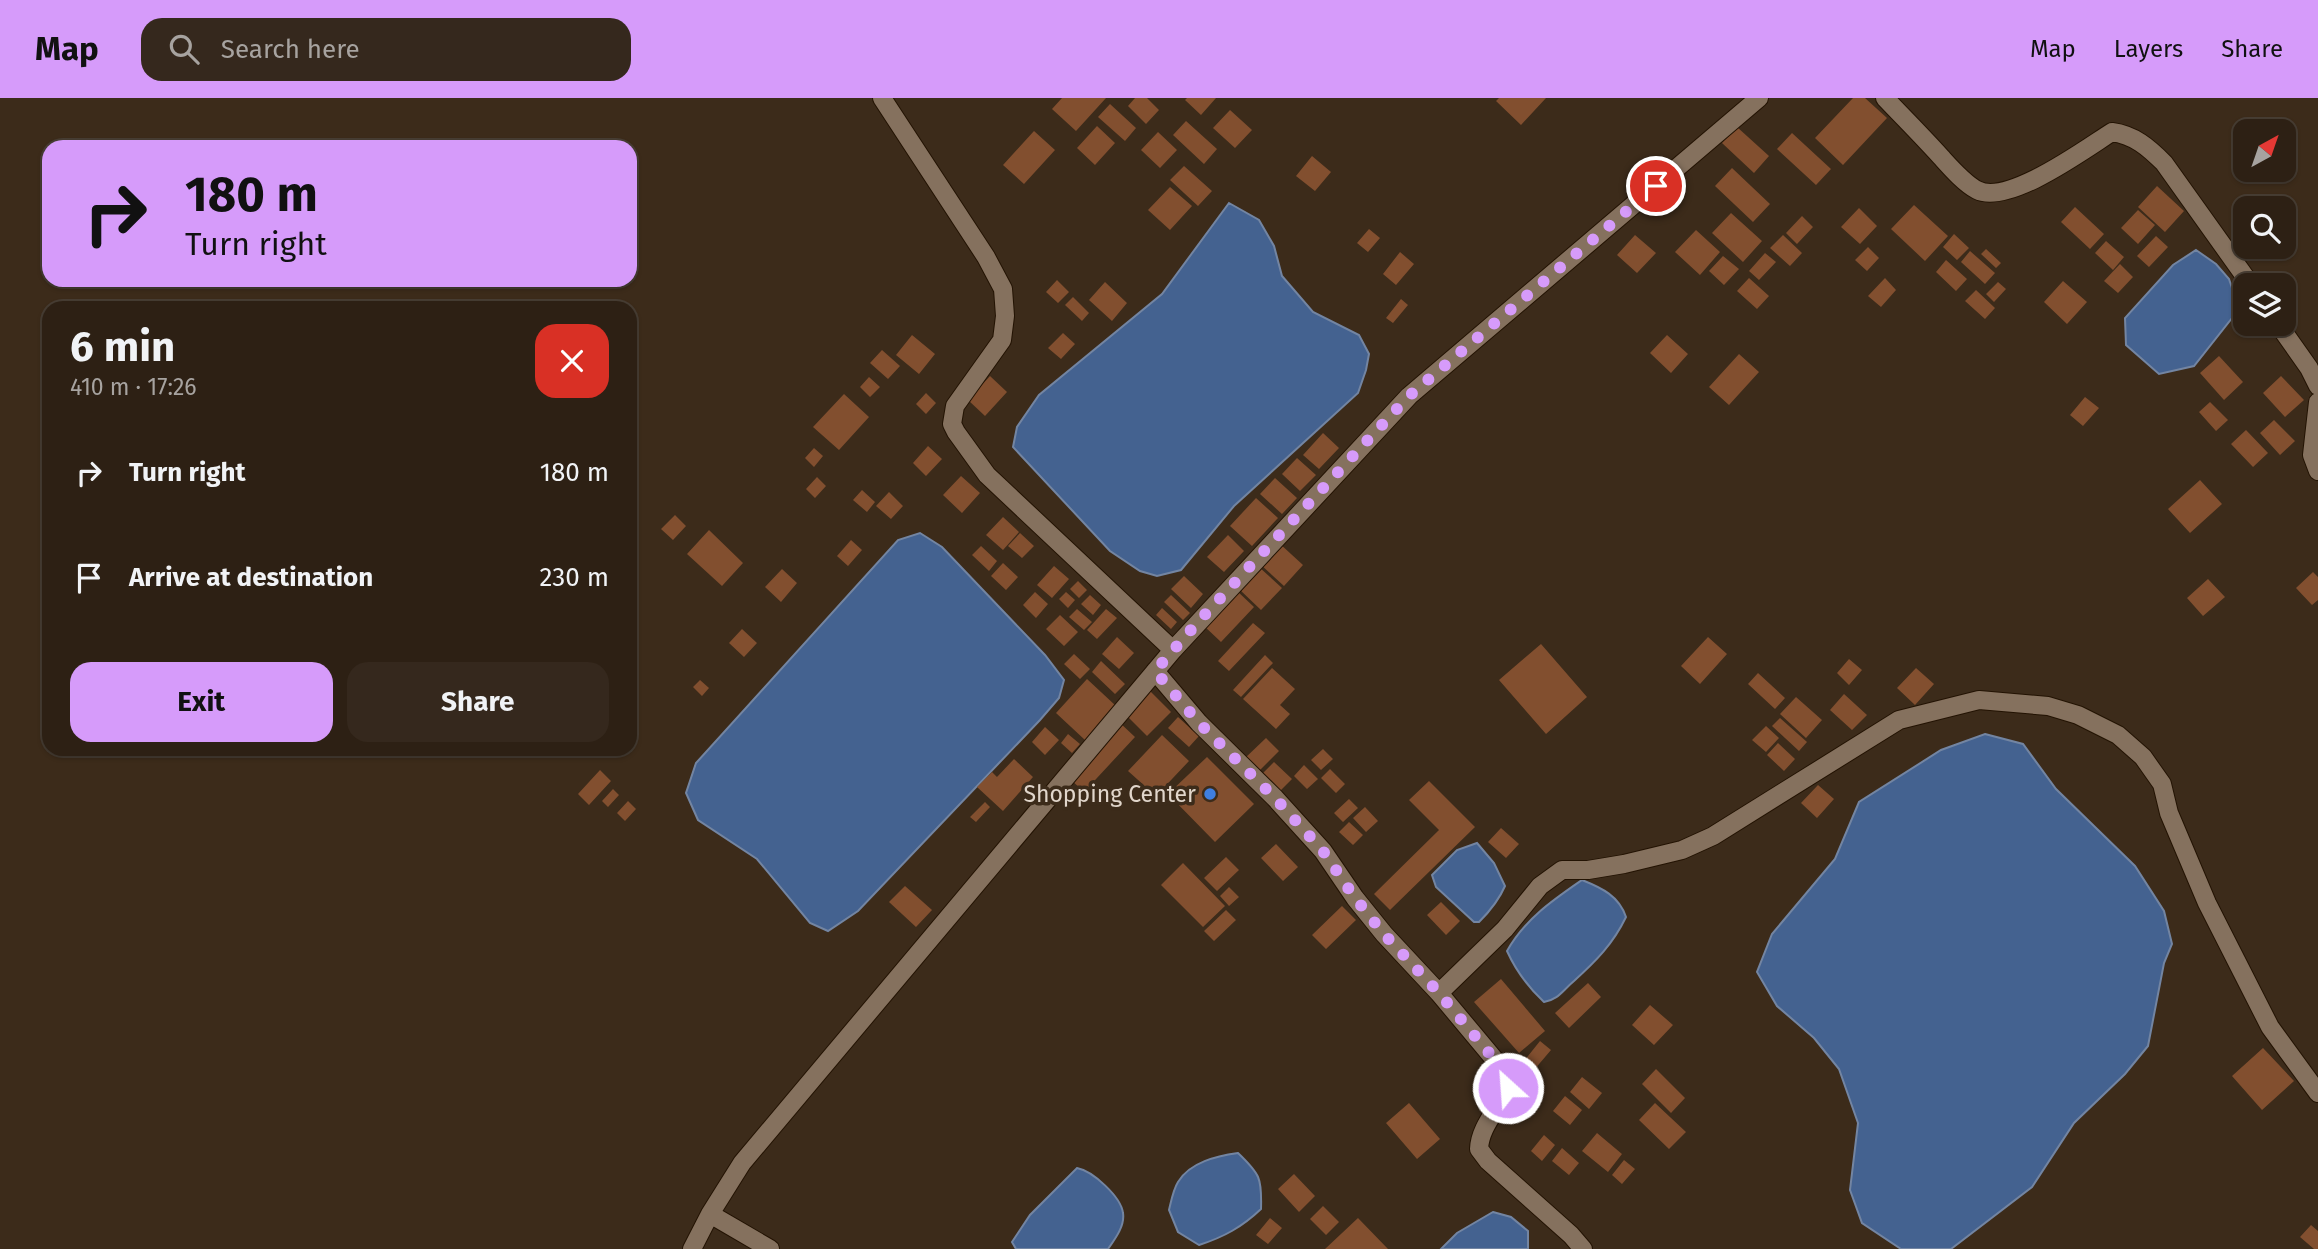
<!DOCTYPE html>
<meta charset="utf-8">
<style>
:root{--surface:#2d2014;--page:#35281d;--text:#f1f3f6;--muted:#a7a3a0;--line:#483e34;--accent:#d69bfa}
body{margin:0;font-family:"Fira Sans",sans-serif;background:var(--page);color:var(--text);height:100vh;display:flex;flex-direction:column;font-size:26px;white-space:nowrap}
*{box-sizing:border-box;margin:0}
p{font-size:23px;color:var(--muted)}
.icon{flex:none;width:38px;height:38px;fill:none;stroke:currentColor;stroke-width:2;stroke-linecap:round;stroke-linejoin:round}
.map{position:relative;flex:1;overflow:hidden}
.drawer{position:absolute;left:42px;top:203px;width:595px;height:455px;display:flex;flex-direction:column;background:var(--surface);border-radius:21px;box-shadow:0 2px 5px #0004,0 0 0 2px var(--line)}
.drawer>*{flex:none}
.top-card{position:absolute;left:42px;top:42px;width:595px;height:147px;border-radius:21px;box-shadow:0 2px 5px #0004,0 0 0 2px var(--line);background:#d69bfa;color:#111;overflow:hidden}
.needle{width:46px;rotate:40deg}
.controls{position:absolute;left:2233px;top:21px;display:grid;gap:14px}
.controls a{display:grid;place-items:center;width:63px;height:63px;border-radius:14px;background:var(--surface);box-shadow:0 2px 5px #0004,0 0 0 2px var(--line);font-size:35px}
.pin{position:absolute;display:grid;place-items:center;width:60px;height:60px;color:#fff;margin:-30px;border:4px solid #fff;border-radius:50%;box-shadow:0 2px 7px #0007}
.me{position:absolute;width:77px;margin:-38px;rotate:334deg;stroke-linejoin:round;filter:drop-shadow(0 0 5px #0008)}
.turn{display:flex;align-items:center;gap:24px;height:147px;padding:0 28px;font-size:32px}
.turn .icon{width:91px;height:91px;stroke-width:2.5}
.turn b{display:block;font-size:49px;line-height:60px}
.round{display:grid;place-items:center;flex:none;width:74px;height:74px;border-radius:21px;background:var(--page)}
.overview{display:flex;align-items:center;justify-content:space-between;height:119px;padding:0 28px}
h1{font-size:42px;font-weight:700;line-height:52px}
.primary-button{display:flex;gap:14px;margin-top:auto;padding:14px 28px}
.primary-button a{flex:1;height:80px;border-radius:21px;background:var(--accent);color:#111;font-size:28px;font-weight:700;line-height:80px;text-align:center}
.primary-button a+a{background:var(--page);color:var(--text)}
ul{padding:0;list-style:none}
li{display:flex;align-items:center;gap:21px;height:105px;padding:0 28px}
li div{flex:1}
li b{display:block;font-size:26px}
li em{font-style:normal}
header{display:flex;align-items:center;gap:42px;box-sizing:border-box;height:98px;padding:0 35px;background:var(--accent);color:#111}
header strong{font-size:33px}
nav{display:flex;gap:38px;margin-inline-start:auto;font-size:24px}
.search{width:490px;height:63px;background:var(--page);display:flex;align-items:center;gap:18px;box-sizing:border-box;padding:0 24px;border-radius:21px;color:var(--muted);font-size:26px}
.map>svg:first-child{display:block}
.water{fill:#446290;stroke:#7385a2;stroke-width:2}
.building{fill:#824f2f}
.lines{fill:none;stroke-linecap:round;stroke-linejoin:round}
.minor-casing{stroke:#231303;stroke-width:20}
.minor{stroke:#85715e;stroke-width:18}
.route{stroke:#d69bfa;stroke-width:12;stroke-dasharray:0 21.6}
.shop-dot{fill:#3f7fe0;stroke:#3c2b1a;stroke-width:2.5}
.labels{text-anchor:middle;stroke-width:7;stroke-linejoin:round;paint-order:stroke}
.poi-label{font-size:23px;fill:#e1d6cb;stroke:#3c2b1a;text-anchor:end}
</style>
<header>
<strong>Map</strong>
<div class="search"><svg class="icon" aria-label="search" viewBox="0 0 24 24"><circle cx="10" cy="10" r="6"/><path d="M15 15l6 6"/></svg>Search here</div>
<nav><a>Map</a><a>Layers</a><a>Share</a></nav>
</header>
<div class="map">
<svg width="2318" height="1151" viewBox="0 0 2318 1151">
<rect width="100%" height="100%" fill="#3c2b1a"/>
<path class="water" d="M1229 105 1259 122 1274 148 1282 178 1313 214 1359 237 1369 256 1366 272 1358 295 1234 408 1181 472 1157 478 1140 473 1110 453 1013 349 1017 329 1039 297 1162 196Z
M2196 152 2216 166 2229 181 2237 205 2232 220 2194 268 2159 276 2126 247 2125 220 2173 167Z
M920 435 942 449 1045 557 1064 582 1059 600 1040 622 858 813 828 833 810 825 757 761 698 722 686 695 696 665 898 442Z
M1985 636 2023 646 2056 691 2135 768 2164 813 2172 846 2164 865 2148 948 2125 976 2074 1025 2032 1089 1951 1151H1901L1862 1125 1850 1092 1858 1025 1839 971 1814 940 1777 908 1757 874 1772 836 1835 761 1859 704 1941 652Z
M1477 745 1494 765 1505 788C1499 802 1490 813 1479 824H1474L1436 789 1432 777 1457 752Z
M1582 782C1602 790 1619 798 1626 819 1613 846 1596 863 1574 883 1562 893 1559 901 1544 904 1528 889 1516 873 1507 853 1525 821 1553 802 1582 782Z
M1238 1055C1260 1076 1262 1080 1261 1111 1242 1129 1224 1139 1199 1147L1178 1134 1169 1112C1171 1104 1173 1092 1178 1084 1190 1064 1217 1058 1238 1055Z
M1077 1070C1093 1073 1121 1099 1123 1115 1125 1128 1115 1141 1108 1151H1016L1012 1144 1030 1117Z
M1493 1114 1511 1119 1528 1133V1151H1441L1457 1135Z"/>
<path class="building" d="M1062 0H1106L1076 33 1052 11Z
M1135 0H1147L1159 12 1146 26 1128 8Z
M1187 0H1216L1201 17 1185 2Z
M1499 0H1546L1521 27 1496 3Z
M1853 0H1865L1887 20 1843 67 1815 40Z
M1110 6 1136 30 1125 43 1098 19Z
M1230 12 1252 32 1235 50 1213 30Z
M1186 23 1217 51 1204 66 1173 37Z
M1097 28 1115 45 1095 67 1077 50Z
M1737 29 1769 58 1754 75 1722 45Z
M1034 33 1055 52 1024 86 1003 67Z
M1158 34 1177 52 1160 70 1141 52Z
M1792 35 1831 71 1816 87 1777 51Z
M1312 58 1331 74 1315 93 1296 78Z
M1184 68 1212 93 1198 108 1170 82Z
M1732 70 1770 106 1753 124 1715 88Z
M2157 88 2184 113 2165 134 2138 109Z
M1170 89 1192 108 1170 132 1148 112Z
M1914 107 1948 138 1925 163 1891 131Z
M2075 109 2104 136 2090 151 2061 124Z
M1859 110 1877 128 1860 146 1841 129Z
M2138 112 2155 127 2138 146 2121 130Z
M1731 115 1762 143 1743 164 1712 135Z
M1802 118 1813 129 1797 146 1786 135Z
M1369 131 1380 140 1368 154 1357 145Z
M1696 132 1720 154 1700 177 1675 154Z
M1954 136 1969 150 1957 162 1943 149Z
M1635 137 1656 155 1637 175 1617 157Z
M1783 137 1802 155 1790 168 1770 150Z
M2156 138 2168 149 2149 169 2137 158Z
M2106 143 2124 159 2113 172 2095 155Z
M1868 149 1879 160 1867 173 1855 162Z
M1986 151 2001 165 1996 170 1981 156Z
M1970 153 1995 175 1985 186 1961 164Z
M1400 154 1414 166 1396 187 1383 176Z
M1765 155 1776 164 1759 182 1749 173Z
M1723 158 1739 171 1724 187 1709 173Z
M1946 162 1967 181 1956 193 1936 174Z
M2120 166 2133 179 2118 195 2104 183Z
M1749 180 1769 198 1757 211 1737 193Z
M1885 180 1896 192 1881 209 1868 198Z
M1057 182 1069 194 1058 205 1046 194Z
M2063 183 2087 204 2067 226 2044 204Z
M1105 184 1127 205 1112 223 1089 202Z
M1998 184 2006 191 1994 204 1986 196Z
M1976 192 1995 210 1985 221 1965 203Z
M1073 199 1089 215 1082 223 1065 207Z
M1401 201 1408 207 1393 225 1386 220Z
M1063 235 1075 246 1061 261 1048 250Z
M912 237 935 256 919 276 896 257Z
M1667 237 1688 256 1671 275 1650 255Z
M882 252 900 268 888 281 870 265Z
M1739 256 1759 274 1729 307 1709 289Z
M2219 258 2243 284 2224 302 2200 275Z
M990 278 1007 294 985 318 968 302Z
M2281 278 2304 302 2285 319 2263 295Z
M869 279 880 289 870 299 860 289Z
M926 295 936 305 926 316 916 306Z
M844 296 869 319 839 352 813 329Z
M2085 299 2099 310 2083 328 2070 317Z
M2210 304 2228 322 2216 333 2199 314Z
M2274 322 2295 343 2280 357 2260 335Z
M2246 332 2268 355 2253 369 2231 346Z
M1323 335 1339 350 1319 371 1303 357Z
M928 348 942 361 926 378 913 365Z
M814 350 823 358 814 369 805 360Z
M1297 360 1316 377 1300 393 1282 376Z
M961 378 980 395 962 415 943 397Z
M817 379 826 388 815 400 806 391Z
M1275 380 1297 400 1282 416 1260 396Z
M2200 382 2222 406 2190 435 2168 411Z
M862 392 875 404 867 414 853 402Z
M889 394 903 408 891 421 876 408Z
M1256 400 1278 420 1252 448 1230 428Z
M675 417 686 428 673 442 661 431Z
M1003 419 1019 434 1003 452 986 437Z
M709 432 743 465 722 488 687 456Z
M1020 435 1034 448 1022 460 1008 448Z
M1228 437 1244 453 1224 474 1207 459Z
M851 442 862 452 848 468 837 458Z
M1279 445 1303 467 1284 488 1260 466Z
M981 448 997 463 989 473 972 457Z
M1003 465 1018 479 1006 492 991 478Z
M1054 468 1069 481 1052 500 1037 487Z
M1259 469 1282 490 1261 512 1239 491Z
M782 471 797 485 781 504 765 489Z
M2313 474 2318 479V502L2312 507 2296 490Z
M1184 478 1203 496 1191 510 1171 491Z
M2208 481 2225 499 2203 518 2187 500Z
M1078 483 1087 492 1079 500 1070 491Z
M1236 492 1254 509 1221 544 1203 527Z
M1035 494 1048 506 1036 520 1023 507Z
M1066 494 1075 502 1068 510 1059 501Z
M1090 497 1101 507 1093 517 1081 506Z
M1171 497 1190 515 1183 522 1164 504Z
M1162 510 1177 524 1171 531 1156 517Z
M1077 511 1092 524 1084 532 1069 519Z
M1106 511 1117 520 1097 541 1087 532Z
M1060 517 1078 534 1064 548 1046 531Z
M1253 525 1265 535 1229 573 1218 563Z
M742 531 757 545 744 559 729 545Z
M1117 539 1134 555 1119 571 1102 556Z
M1708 539 1727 556 1700 586 1681 568Z
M1541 546 1587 599 1546 636 1499 582Z
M1074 556 1090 571 1080 581 1064 566Z
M1265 557 1273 565 1241 599 1233 592Z
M1849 561 1862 572 1849 587 1837 575Z
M1101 563 1125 586 1115 596 1092 574Z
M1272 570 1295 591 1280 607 1290 616 1276 631 1243 601Z
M1916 570 1934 586 1915 607 1897 590Z
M1758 575 1785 600 1775 611 1748 586Z
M1087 581 1116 608 1085 642 1056 615Z
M700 582 709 590 702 598 693 589Z
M1150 593 1171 614 1147 638 1126 617Z
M1844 596 1867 617 1852 632 1830 612Z
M1796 599 1822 622 1806 640 1780 616Z
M1178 619 1199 638 1189 649 1168 630Z
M1780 620 1807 644 1799 653 1772 628Z
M1119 624 1135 639 1084 694 1068 679Z
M1766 628 1779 640 1766 654 1752 642Z
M1045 629 1059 642 1045 657 1032 644Z
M1068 636 1080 646 1072 655 1061 645Z
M1162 637 1189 663 1156 698 1128 673Z
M1266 640 1279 653 1257 675 1244 661Z
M1778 645 1795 661 1784 673 1767 657Z
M1323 651 1333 661 1321 672 1311 662Z
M1207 659 1254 706 1215 744 1168 696Z
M1014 661 1033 679 1003 713 977 689 992 674 997 679Z
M1274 664 1292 681 1278 695 1261 677Z
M1304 667 1318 681 1307 691 1294 678Z
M1330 671 1345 686 1336 695 1321 680Z
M600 672 611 683 589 707 578 696Z
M1429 683 1475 729 1390 812 1374 796 1439 732 1409 702Z
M1818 687 1834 701 1817 720 1801 705Z
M613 691 619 697 608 709 602 703Z
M1349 701 1358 710 1343 724 1334 715Z
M628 703 636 711 625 723 617 715Z
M985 704 990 709 976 724 970 719Z
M1365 709 1378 723 1366 734 1353 720Z
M1349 724 1363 737 1353 747 1339 734Z
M1501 730 1519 746 1506 760 1488 744Z
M1276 746 1298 769 1283 783 1261 760Z
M1226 759 1239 772 1217 793 1204 780Z
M1183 765 1225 808 1203 829 1161 787Z
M905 788 932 812 916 829 889 804Z
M1229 789 1239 799 1229 808 1220 798Z
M1441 804 1460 823 1446 837 1427 817Z
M1342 808 1356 822 1326 851 1312 837Z
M1226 812 1236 822 1214 843 1204 833Z
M1501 881 1545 933 1519 955 1474 904Z
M1588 885 1601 899 1569 930 1555 915Z
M1650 907 1673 927 1654 947 1632 927Z
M1540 943 1551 952 1534 972 1524 963Z
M2263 950 2294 983 2262 1012 2232 978Z
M1656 971 1685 1000 1671 1015 1642 986Z
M1582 979 1602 995 1589 1011 1570 994Z
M1565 998 1582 1012 1570 1027 1553 1013Z
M1409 1005 1440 1041 1417 1061 1386 1025Z
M1655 1005 1686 1034 1669 1051 1639 1022Z
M1597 1035 1622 1056 1608 1074 1582 1053Z
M1544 1037 1555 1047 1542 1063 1531 1053Z
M1562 1050 1579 1065 1569 1077 1552 1063Z
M1624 1062 1635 1071 1622 1086 1612 1077Z
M1294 1076 1315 1098 1299 1114 1278 1091Z
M1323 1108 1339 1124 1326 1137 1310 1121Z
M1270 1120 1282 1130 1268 1146 1256 1137Z
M1358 1120 1388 1151H1325Z
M2311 1127 2318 1133V1151H2314L2300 1139Z"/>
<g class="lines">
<g class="minor-casing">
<path id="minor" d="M882 0 986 159 1003 191 1005 218 1002 242 955 308 952 326 956 334 987 377 1173 552
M1885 0C1904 20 1923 39 1941 59 1951 70 1964 85 1977 92 2008 108 2085 51 2112 34 2134 37 2148 49 2164 65L2251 187
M2278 226 2309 270 2318 288
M2318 304 2312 357 2318 373
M1155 573 1199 625 1275 700 1323 753 1355 800 1384 836 1439 895 1505 974 1510 984C1503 1007 1480 1026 1479 1051L1488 1063 1571 1137 1583 1151
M1439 895 1505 831 1540 788 1562 772H1588L1624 766 1682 752 1713 738 1899 622 1979 602 2048 608 2078 617 2118 637 2143 659 2162 686 2169 715 2207 805 2270 929 2318 995
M710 1116 770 1151
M692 1151 710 1116 742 1065 1173 552 1409 298 1759 0"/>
</g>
<use href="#minor" class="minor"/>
</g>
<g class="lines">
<path class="route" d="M1508 990 1510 984 1505 974 1439 895 1384 836 1355 800 1323 753 1275 700 1199 625 1155 573 1197 525 1409 298 1656 88"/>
</g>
<circle class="shop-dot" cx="1210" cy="696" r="7"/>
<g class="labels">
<g class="poi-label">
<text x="1196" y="704">Shopping Center</text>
</g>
</g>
</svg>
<div class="controls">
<a><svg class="needle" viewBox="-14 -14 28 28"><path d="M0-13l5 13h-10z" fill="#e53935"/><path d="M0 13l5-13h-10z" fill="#a7a3a0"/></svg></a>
<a><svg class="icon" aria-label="search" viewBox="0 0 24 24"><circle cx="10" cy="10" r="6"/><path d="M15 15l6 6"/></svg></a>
<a><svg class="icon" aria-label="layers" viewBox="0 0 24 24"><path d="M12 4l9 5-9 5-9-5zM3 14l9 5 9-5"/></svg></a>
</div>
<div class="pin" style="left:1656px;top:88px;background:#d93025"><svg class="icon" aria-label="arrive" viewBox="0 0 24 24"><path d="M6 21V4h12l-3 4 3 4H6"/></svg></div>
<svg class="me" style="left:1508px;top:990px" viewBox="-20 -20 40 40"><circle r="17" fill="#d69bfa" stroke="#fff" stroke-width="3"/><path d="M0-11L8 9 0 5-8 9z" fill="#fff"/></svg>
<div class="top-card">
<div class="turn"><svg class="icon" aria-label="right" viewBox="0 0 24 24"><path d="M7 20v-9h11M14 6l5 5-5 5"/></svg><div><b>180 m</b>Turn right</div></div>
</div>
<section class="drawer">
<div class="overview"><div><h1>6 min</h1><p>410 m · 17:26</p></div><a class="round" style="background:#d93025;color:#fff"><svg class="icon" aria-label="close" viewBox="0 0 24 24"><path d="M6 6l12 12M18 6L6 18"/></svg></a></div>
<ul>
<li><svg class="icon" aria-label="right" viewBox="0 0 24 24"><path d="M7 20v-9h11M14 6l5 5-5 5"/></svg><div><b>Turn right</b></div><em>180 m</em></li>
<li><svg class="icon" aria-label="arrive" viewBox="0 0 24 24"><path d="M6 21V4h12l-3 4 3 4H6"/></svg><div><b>Arrive at destination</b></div><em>230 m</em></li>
</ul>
<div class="primary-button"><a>Exit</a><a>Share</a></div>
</section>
</div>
